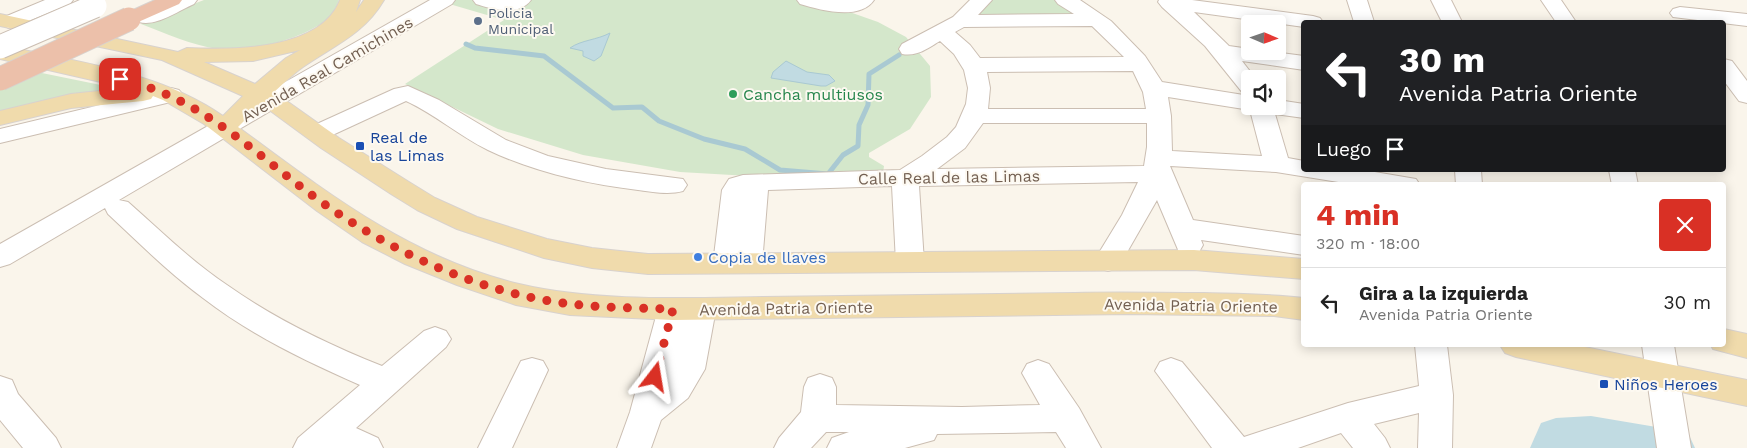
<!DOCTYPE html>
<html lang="es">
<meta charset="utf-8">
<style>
:root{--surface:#fff;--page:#f6f6f6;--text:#222;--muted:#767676;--line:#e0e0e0;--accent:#d93025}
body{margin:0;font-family:"Work Sans",sans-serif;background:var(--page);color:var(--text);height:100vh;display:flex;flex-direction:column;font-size:19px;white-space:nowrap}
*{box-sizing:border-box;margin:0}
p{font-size:16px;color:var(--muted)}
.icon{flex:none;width:28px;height:28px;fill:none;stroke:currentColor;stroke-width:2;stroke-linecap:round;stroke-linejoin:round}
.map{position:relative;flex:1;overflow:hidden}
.side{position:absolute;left:1301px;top:182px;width:425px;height:165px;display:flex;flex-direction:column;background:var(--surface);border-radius:5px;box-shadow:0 2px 12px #0003}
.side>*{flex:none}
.guide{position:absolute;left:1301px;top:20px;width:425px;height:152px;border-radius:5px;box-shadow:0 2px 12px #0003;background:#202124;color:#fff;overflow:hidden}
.needle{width:32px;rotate:92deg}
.fabs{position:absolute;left:1241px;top:15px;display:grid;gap:10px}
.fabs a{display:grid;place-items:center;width:45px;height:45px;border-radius:5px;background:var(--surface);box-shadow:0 2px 12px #0003;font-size:25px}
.pin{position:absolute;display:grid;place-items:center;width:42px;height:42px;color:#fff;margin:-21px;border-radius:10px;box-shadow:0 2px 8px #0006}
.me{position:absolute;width:55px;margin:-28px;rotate:14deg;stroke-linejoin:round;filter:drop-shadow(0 0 4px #0008)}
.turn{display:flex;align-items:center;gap:18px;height:105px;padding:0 15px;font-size:22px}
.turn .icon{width:65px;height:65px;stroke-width:2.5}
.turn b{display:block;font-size:35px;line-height:42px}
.then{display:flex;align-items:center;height:48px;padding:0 15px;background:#0003;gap:10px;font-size:19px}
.round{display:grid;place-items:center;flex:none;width:52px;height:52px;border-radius:5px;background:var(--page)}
.head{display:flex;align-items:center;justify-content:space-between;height:85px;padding:0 15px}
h1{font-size:30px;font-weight:700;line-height:38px;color:var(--accent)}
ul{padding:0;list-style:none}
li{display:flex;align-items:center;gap:15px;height:70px;padding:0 15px;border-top:1px solid var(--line)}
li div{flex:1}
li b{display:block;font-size:19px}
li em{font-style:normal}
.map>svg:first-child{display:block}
.green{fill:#d4e7cb}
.water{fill:#c1dbe2;stroke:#a9c9d2}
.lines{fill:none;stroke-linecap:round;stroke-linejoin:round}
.stream{stroke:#a9c9d2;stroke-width:5}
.river{fill:#c1dbe2;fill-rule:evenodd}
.minor-casing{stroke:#cbbeb2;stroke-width:2}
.major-casing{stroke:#d8d2ce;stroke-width:2}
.highway-casing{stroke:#d8d2ce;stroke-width:2}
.minor{fill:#fff;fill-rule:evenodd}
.major{fill:#f0dbac;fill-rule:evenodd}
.highway{fill:#ecc0aa;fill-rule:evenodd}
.minor-bridge-casing{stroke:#cbbeb2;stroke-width:25;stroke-linecap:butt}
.highway-bridge-casing{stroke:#d8d2ce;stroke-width:25;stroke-linecap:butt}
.minor-bridge{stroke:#fff;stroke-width:23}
.highway-bridge{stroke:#ecc0aa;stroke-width:23}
.route{stroke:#d93025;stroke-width:9;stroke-dasharray:0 16.2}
.service-dot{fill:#5c6f8a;stroke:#fdf9f1;stroke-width:2}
.leisure-dot{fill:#2e9e5b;stroke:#fdf9f1;stroke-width:2}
.transit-dot{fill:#1a4fb4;stroke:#fdf9f1;stroke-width:2}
.shop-dot{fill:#3f7fe0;stroke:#fdf9f1;stroke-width:2}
.labels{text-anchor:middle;stroke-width:4;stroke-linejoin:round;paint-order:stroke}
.far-service-label{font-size:14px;fill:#4e5e75;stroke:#fdf9f1;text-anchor:start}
.street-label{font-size:16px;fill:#725f51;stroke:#fdf9f1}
.leisure-label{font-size:16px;fill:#27864d;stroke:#fdf9f1;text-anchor:start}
.transit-label{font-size:16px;fill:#164399;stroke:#fdf9f1;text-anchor:start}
.shop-label{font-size:16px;fill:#366cbe;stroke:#fdf9f1;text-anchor:start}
</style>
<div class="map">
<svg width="1747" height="448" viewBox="0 0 1747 448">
<rect width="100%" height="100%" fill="#faf5eb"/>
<path class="green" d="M204 0H339C337 4 335 10 332 14 312 38 248 53 218 49 191 45 167 34 141 24Z
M451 0H800L841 9 878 22 906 37 930 66 931 97 910 129 869 153V157L884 166 883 173 775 177 732 175 680 172 583 155 498 129 405 84 504 20 446 3Z
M989 0H1055L1077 15 969 18Z
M37 72 130 91 0 111V90Z"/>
<path class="water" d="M610 33 601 56 594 61 583 56V51L570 48C581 40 597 40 610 33Z
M786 61 807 72 829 75 835 81 826 86H821L771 78 773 72Z"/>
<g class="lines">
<path class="stream" d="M466 44 475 48 544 56 613 108 642 107 659 121 704 139 745 149 780 170 828 174 843 155 858 146 859 125 868 105 869 74 899 55"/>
<path class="river" d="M1591 416 1674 430 1689 435 1695 448H1530L1541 423 1556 418Z"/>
<g class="minor-casing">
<path id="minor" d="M45 0H73L70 4 16 26 9 28 0 24 2 18Z
M170 0H197L194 4C178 11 156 27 139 22L136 18 139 14Z
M430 0H455L452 4 119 200 128 202C160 230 191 261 227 285 275 319 327 344 382 366L424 331 435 327 446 331 451 339 446 347 356 428 378 438 383 448H293L298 438 360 385C305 361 251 335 203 298 169 273 139 243 108 214L105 208 10 264 0 267V244Z
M473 0H531C519 17 492 9 476 4Z
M797 0H874C860 21 820 10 800 4Z
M970 0H992L978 15 1074 14 1058 4 1055 0H1080L1111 21 1145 56 1162 82 1250 96V106H1278V100L1304 104V118L1275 114 1288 158 1304 161V170H1363L1416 179 1420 185H1357L1276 172 1170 166 1193 220 1304 236V255L1201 240 1203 245 1199 252 1189 254 1179 252 1157 200 1118 268 1108 271 1098 268 1094 261 1122 215 1138 182 919 186 924 262 920 269 910 272 900 269 896 262 892 186 768 190 762 264 758 271C746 274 747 270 738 270 728 270 729 274 717 271L713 264 722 190 729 179 743 175 900 170 922 156 947 137 956 127 966 104 968 88 964 70 954 54 940 41C928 48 917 57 902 54L899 49 902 44 953 17ZM1092 26 1124 57 980 58 970 45 955 32 964 27ZM1133 71 1143 92 1146 109H988L990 88 987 72ZM1168 97 1250 110 1262 156 1172 151 1171 116ZM983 123H1147V147L1144 166 937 169 965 148Z
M1159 0H1192L1313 16 1320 18 1323 22H1304V27L1194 12 1229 46 1250 49V51H1267L1304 56V70L1242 61 1256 79H1250V94L1242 92 1205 46 1162 7 1158 2Z
M1347 0H1367L1374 22H1354Z
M1431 0H1451L1462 22H1442Z
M1541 0H1561L1576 22H1556Z
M1680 7 1747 14V26L1673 17 1670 13 1673 9Z
M1724 59 1732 61 1747 81V103L1739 101 1724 81Z
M408 86 439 100 506 140 548 156 606 169 683 179 687 185 683 191C669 195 653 192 638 190 587 184 534 172 488 150 459 136 435 114 406 101L326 138 317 140 308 138 305 133 308 128 394 89Z
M171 88 179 90 183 95 179 100 0 143V129Z
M1455 170H1481L1482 185H1456Z
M1609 170H1635L1638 185H1612Z
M673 298 684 301 687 307 690 301 701 298 712 301 716 309 705 369 688 398 661 420 651 448H617L630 412 658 309 662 301Z
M1415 345H1447L1453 395 1452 448H1418L1419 413 1374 424 1385 438 1390 448H1353L1341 433 1298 448H1212L1155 371 1160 362 1171 358 1182 362 1244 437 1348 403 1419 386Z
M1642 345H1674L1691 448H1657Z
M532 358 543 361 548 370 512 448H478L521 361Z
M1038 360 1049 364 1079 408 1101 448H1066L1056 432 937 434 934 440 905 448H827L832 438 849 432H826L811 448H774L779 438 801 412 804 387 808 378 820 374 832 378 836 387V405L962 407 1040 405 1022 373 1027 364Z
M0 376 12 380 18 394 56 438 61 448H23L0 420Z"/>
</g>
<g class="major-casing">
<path id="major" d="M340 0H360L356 12 364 0H384C364 34 335 45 303 67 293 74 283 84 274 92L339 138 409 182 435 198 477 217 547 239 592 248 648 254 1194 250 1304 259V279L1194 270 648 274 592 268 544 258 457 229 417 210 391 194 321 148 261 104 238 127C326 192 410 258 519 284 595 302 684 298 763 297 867 296 971 294 1075 293 1118 292 1161 293 1204 293 1237 294 1270 294 1304 298V320L1274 316 1130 314 673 320 570 315 516 305 457 285 405 264 362 242 317 211 204 124 163 100 153 96 151 99 143 101 71 108 0 125V111L71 94 127 88 0 59V45C75 62 159 71 223 116L243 96 162 60 0 26V14L178 52 187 48C232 50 320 51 340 0ZM300 50 286 58 255 84 204 62 253 61Z
M1724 329 1747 334V358L1713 349 1711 345H1724Z
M1500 345H1575L1747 380V406L1516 357 1505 353Z"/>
</g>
<g class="highway-casing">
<path id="highway" d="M155 0H182L179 4 136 23 129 25 122 23 119 19 122 15Z"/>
</g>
<use href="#minor" class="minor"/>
<use href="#major" class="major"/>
<use href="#highway" class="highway"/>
<g class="minor-bridge-casing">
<path id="minor-bridge" d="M0 47 95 6"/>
</g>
<g class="highway-bridge-casing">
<path id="highway-bridge" d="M0 79 129 19"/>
</g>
<use href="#minor-bridge" class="minor-bridge"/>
<use href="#highway-bridge" class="highway-bridge"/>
</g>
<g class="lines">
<path class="route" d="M120 79C205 98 258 158 327 206 398 255 484 294 571 304 604 308 639 308 673 309L655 377"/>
</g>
<circle class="service-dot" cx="478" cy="21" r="5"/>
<circle class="leisure-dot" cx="733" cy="94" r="5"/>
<g class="transit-dot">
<rect x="355" y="141" width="10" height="10" rx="2.5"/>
<rect x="1599" y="379" width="10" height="10" rx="2.5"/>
</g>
<circle class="shop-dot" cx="698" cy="257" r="5"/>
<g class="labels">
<g class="far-service-label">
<text x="488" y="18">Policia<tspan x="488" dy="16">Municipal</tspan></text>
</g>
<g class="street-label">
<text transform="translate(327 69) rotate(-30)" y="6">Avenida Real Camichines</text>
<text transform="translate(949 177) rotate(-1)" y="6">Calle Real de las Limas</text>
<text transform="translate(1191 305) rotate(1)" y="6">Avenida Patria Oriente</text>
<text transform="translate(786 308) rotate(-1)" y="6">Avenida Patria Oriente</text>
</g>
<g class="leisure-label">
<text x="743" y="100">Cancha multiusos</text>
</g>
<g class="transit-label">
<text x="370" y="143">Real de<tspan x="370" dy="18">las Limas</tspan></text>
<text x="1614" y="390">Niños Heroes</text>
</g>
<g class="shop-label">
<text x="708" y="263">Copia de llaves</text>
</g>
</g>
</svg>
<div class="fabs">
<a><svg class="needle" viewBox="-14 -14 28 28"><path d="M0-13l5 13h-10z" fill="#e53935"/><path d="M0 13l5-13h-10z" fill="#767676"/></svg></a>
<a><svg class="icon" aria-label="sound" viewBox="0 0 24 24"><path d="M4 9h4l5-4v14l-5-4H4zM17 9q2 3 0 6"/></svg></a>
</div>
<div class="pin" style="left:120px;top:79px;background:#d93025"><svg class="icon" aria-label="arrive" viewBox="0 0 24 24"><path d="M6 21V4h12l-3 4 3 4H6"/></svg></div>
<svg class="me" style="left:655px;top:377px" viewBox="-20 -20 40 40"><path d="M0-17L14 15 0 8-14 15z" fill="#d93025" stroke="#fff" stroke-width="4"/></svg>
<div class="guide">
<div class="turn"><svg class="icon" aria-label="left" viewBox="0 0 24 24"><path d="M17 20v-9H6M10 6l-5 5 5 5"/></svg><div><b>30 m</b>Avenida Patria Oriente</div></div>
<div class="then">Luego<svg class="icon" aria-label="arrive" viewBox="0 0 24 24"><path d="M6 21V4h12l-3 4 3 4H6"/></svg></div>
</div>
<section class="side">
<div class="head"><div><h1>4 min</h1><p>320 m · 18:00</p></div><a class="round" style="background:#d93025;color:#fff"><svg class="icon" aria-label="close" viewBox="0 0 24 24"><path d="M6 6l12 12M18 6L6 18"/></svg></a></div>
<ul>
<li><svg class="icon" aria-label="left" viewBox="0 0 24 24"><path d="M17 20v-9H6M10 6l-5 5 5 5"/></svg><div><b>Gira a la izquierda</b><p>Avenida Patria Oriente</p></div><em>30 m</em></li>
</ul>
</section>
</div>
